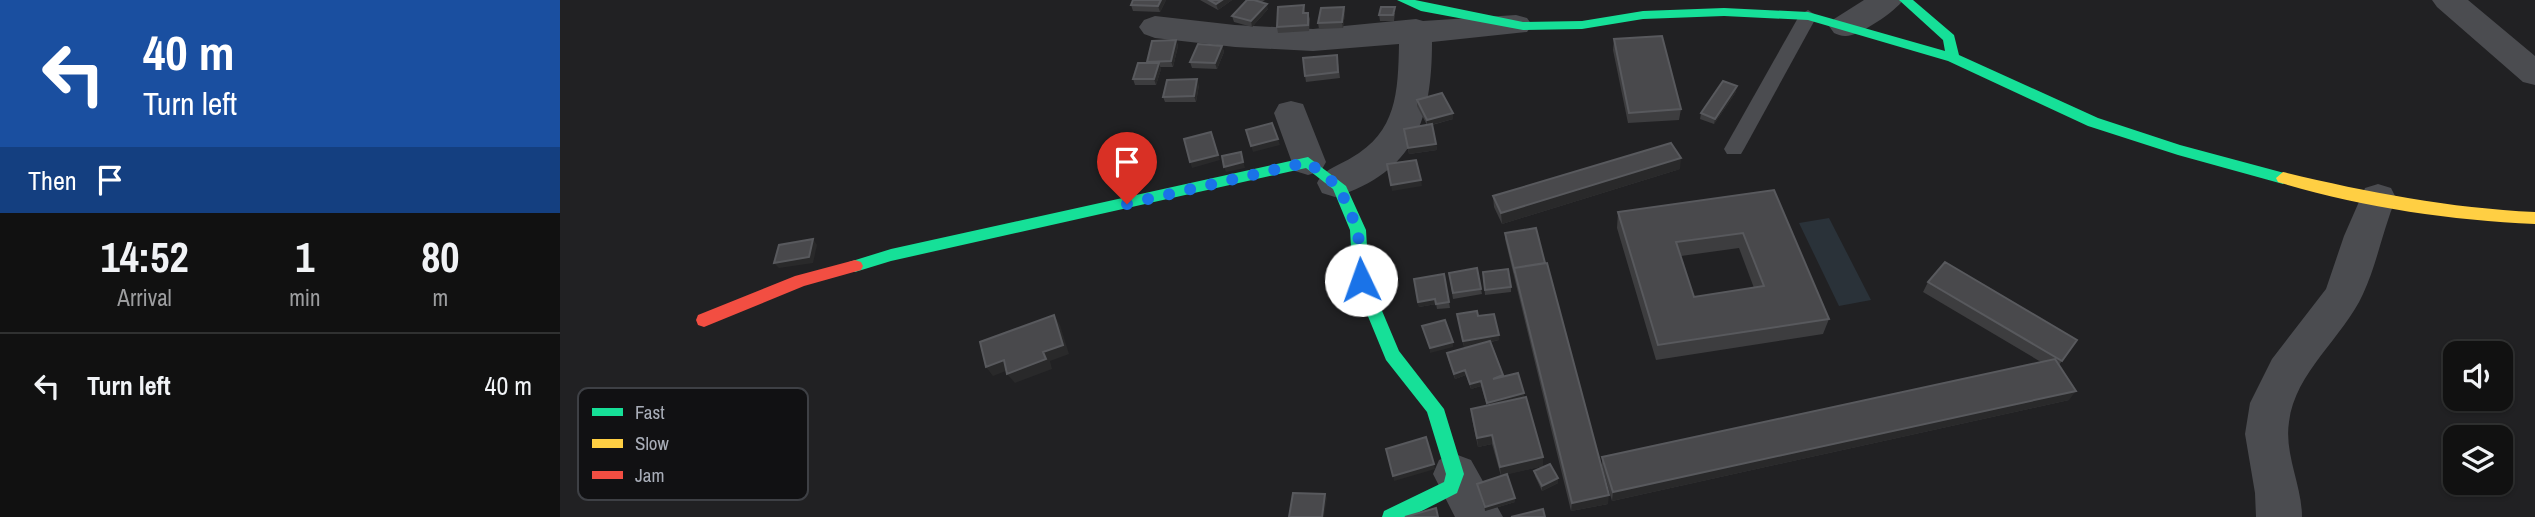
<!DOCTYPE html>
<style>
:root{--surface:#111;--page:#1e1f1f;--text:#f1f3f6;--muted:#9c9d9f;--line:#303131}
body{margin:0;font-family:"Archivo Narrow",sans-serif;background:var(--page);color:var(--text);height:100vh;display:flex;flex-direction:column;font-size:26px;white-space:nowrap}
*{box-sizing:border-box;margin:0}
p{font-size:23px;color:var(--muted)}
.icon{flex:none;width:38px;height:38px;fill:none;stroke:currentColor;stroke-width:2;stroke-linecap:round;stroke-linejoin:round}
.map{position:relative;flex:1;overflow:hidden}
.side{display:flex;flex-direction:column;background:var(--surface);width:560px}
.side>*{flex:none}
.guide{background:#1a4fa0;color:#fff;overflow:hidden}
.fabs{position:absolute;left:1883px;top:341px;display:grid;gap:14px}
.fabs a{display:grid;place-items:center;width:70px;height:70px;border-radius:14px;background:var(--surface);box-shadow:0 2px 5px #0004,0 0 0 2px var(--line);font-size:35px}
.pin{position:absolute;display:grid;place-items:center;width:60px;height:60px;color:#fff;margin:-72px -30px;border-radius:50% 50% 50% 0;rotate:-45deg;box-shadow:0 0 7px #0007}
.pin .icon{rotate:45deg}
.me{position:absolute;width:77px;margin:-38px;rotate:357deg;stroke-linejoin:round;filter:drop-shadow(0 0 5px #0008)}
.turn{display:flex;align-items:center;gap:24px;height:147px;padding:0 28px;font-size:32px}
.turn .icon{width:91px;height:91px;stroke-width:2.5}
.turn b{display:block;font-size:49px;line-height:60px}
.then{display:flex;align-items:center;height:66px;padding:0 28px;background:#0003;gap:14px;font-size:26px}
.eta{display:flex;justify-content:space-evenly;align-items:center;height:119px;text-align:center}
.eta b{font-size:42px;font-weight:700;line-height:49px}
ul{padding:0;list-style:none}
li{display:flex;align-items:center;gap:21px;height:105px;padding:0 28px;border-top:2px solid var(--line)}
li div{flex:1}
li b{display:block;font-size:26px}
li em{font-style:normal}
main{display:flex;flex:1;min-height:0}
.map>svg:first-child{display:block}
.built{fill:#212123;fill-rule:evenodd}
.water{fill:#2a3239}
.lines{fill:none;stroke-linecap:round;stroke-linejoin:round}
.lane{fill:#4b4c50;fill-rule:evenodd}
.street{fill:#4b4c50;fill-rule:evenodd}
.fast{fill:#16e098;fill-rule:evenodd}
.slow{fill:#ffcf43;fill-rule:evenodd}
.jam{fill:#f24e42;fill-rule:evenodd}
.wall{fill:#3d3d3f;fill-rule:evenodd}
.shaded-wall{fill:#29292a}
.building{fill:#49494c;stroke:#58595d;stroke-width:2;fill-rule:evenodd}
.route{stroke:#1a73e8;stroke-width:12;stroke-dasharray:0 21.6}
.key{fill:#111113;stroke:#3e4045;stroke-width:2}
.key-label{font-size:19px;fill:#a8adb8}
</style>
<main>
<section class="side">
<div class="guide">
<div class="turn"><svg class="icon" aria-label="left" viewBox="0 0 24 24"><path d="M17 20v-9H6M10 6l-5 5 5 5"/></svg><div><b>40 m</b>Turn left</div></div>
<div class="then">Then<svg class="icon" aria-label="arrive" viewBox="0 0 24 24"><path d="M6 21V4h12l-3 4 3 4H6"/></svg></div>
</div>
<div class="eta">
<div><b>14:52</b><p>Arrival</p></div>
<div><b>1</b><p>min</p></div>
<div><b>80</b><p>m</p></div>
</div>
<ul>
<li><svg class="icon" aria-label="left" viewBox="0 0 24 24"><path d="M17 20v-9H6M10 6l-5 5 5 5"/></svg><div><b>Turn left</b></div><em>40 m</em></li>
</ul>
</section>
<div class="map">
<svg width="1975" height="517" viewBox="0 0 1975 517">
<rect width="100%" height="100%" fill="#171717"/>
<path class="built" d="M0 0H1975V517H0ZM1895 354H1941V399H1895ZM1895 438H1941V483H1895Z"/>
<path class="water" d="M1269 218 1311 300 1279 306 1239 223Z"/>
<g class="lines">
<path class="lane" d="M1248 10 1257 16 1184 149 1181 154H1167L1164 149 1239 16Z"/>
<path class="street" d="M1304 0H1343C1336 11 1298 37 1285 36 1281 36 1277 34 1274 33L1269 26 1274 19Z
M1872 0H1908L1975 56V85L1963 82 1877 7Z
M956 15 967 18 972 25 967 32 872 42C872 119 855 172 775 197L762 193 757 183C764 169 778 166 791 158 837 132 838 92 839 44L753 51 675 47 595 38 584 34 579 27 584 20 595 16 675 25 753 29 856 19 863 21Z
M731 101 743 104 766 162 761 171 748 175 735 171 714 113 719 104Z
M1818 184 1831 188 1836 198C1823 229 1817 264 1803 294 1783 338 1735 372 1729 422 1724 454 1742 485 1742 517H1696L1695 493 1685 434 1690 403 1712 359 1766 289 1784 236 1805 188Z
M895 454 911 460 943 517H895L873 474 879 460Z"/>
<path class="fast" d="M837 0H855L963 22 1022 21 1083 11 1164 8 1248 12 1385 51 1383 40 1339 0H1353L1394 35 1399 55 1538 118 1620 145 1728 174 1730 178 1723 184 1618 155 1528 126 1388 61 1248 20 1164 16 1083 19 1022 29 963 30 861 11Z
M748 157 786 186 806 230 809 280 839 351 884 409 904 474 897 493 850 517H822L824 511 884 482 886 474 867 412 826 360 793 280 790 230 773 189 746 168 331 261 295 272 289 270 287 266 289 262 331 249Z"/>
<path class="slow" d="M1723 172C1806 192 1889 208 1975 212V224C1889 220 1800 207 1718 182L1716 178Z"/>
<path class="jam" d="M295 260 301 262 303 266 301 270 244 286 144 327 138 325 136 320 138 315 235 276Z"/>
</g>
<path class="wall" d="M606 0 600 12 573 11 571 5Z
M640 0H672L658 10Z
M687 0H705L702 2 708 9 692 27 674 22 672 16Z
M744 5 745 13H748L750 19 749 31 718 33 717 27Z
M784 7 785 13 783 28 759 29 758 23Z
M835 13 834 21H820L819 15Z
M1054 39 1121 109 1119 120 1068 123 1053 50Z
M616 40 618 46 613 67H600L601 69 596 85H575L573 79 587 63V62Z
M662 46 664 52 657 69 632 68 630 62Z
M777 55 780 78 746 82 745 76Z
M639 85 636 102H605L603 97Z
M1176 92 1154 124 1140 119 1141 113Z
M857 100 893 119 872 125 877 150 849 154 844 129 867 125 857 106Z
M1120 169 942 224 934 207 933 196Z
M1214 190 1269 319 1263 334 1096 360 1057 228 1058 212ZM1179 248 1194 288 1134 297 1121 256Z
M945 233 1048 504 1011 511 945 239Z
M923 272 951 287V292L925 295Z
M889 273 921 289 922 294 893 299Z
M854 279 889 302 890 308 877 309 876 304 859 307Z
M1368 282 1517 340 1499 365 1509 400 1052 501 1042 466V457L1481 362 1363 292Z
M897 314 918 316 939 335V340L931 342 944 376 964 393V397L983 457V466L947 474 955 498V502L925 511 917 484 941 476 932 444 918 447 912 419 911 409 927 406 921 386 911 389 906 375 895 379 888 359 887 353 918 344 904 347Z
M974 471 998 478V483L982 491 975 476Z"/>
<path class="shaded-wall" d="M601 0H606L600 12 598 6Z
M662 0H672L658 10 656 4Z
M707 4 708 9 692 27 691 21Z
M784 7 785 13 783 28 782 22Z
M616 40 618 46 613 67 611 61Z
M662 46 664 52 657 69 655 63Z
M599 63 601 69 596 85 594 79Z
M637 79 639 85 636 102 634 96Z
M1177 86 1176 92 1154 124 1155 119Z
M893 113V119L867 126V120Z
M651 132 660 160 632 168 630 162Z
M718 139 720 145 693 152 691 146Z
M876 144 877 150 849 154 848 148Z
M681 152 685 168 666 172 664 167Z
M1121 158 1120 169 942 224 941 213Z
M861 180 862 186 832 191 831 185Z
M253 239 257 245 253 263 219 268 214 263Z
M875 299 876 304 859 307 858 302Z
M494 315 500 325 509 354 490 361 492 369 455 383 447 374 483 352Z
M939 335V340L904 347 903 341Z
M893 342V347L870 353V348Z
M444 360 451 369 433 376 426 367Z
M905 370 906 375 895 379 894 374Z
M921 381V386L911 389 910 384Z
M1516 391 1509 400 1052 501 1053 492Z
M964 393V398L927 408V403Z
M932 435V444L918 447 917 438Z
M983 457V466L941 476 940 467Z
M874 464 875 469 834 481 833 476Z
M998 478V483L982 491V486Z
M765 494 767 498 764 517H762Z
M1049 495 1048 504 1011 511 1012 503Z
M955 498V502L925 511V507Z"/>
<path class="building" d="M573 0H601L598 6 571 5Z
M649 0H662L656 4Z
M687 0H694L707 4 691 21 672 16Z
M744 5 743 13H748V25L717 27 718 7Z
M784 7 782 22 758 23 761 8Z
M821 7H835L833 15H819Z
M1102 36 1121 109 1069 113 1054 39Z
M616 40 611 61 587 62 592 41Z
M638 44 662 46 655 63 630 62Z
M777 55 778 72 745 76 743 58Z
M578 63H599L594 79H573Z
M637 79 634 96 603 97 607 80Z
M1163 81 1177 86 1155 119 1141 113Z
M882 93 893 113 867 120 857 100Z
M712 123 718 139 691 146 686 130Z
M872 124 876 144 848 148 844 129Z
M651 132 658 155 630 162 624 139Z
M1111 143 1121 158 941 213 933 196Z
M681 152 683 162 664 167 662 156Z
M856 160 861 180 831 185 827 164Z
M1214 190 1269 319 1098 345 1058 212ZM1183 233 1204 286 1134 297 1116 242Z
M976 228 985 263 954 268 955 273 945 233Z
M253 239 249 257 214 263 219 245Z
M1385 262 1517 340 1502 361 1368 282Z
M987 263 1049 495 1012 503 954 268Z
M917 268 921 289 893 293 889 273Z
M948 269 951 287 925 290 923 272Z
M884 274 889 302 876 304 875 299 858 302 854 279Z
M917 311 918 316 934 314 939 335 903 341 897 314Z
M494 315 503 345 483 352 486 359 447 374 444 360 426 367 420 342Z
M885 320 893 342 870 348 862 326Z
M930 341 943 375 933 379 958 373 964 393 927 403 921 381 910 384 905 370 894 374 887 353Z
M1495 359 1516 391 1053 492 1042 457Z
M966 397 983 457 940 467 932 435 917 438 911 409Z
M866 437 874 464 833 476 826 449Z
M990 464 998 478 982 486 974 471Z
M947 474 955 498 925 507 917 484Z
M733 493 765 494 762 517H729Z
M876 508 878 517H845Z
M983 509 985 517H951Z"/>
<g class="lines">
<path class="route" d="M567 204 748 162 779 187 798 230 801 280"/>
</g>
<rect x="18" y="388" width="230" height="112" rx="10" class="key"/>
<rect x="32" y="408" width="31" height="8" fill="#16e098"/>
<rect x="32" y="439" width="31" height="9" fill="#ffcf43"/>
<rect x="32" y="471" width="31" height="8" fill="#f24e42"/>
<g class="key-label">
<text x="75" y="419">Fast</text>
<text x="75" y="450">Slow</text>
<text x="75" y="482">Jam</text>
</g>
</svg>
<div class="fabs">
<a><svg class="icon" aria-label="sound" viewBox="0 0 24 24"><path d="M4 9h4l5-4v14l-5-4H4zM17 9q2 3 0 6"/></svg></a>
<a><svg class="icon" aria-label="layers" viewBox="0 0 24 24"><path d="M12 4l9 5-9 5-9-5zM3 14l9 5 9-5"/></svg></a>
</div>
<div class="pin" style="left:567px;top:204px;background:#d93025"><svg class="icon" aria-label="arrive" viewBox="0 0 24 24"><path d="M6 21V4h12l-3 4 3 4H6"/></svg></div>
<svg class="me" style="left:801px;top:280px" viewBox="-20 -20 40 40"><circle r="19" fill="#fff"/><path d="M0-13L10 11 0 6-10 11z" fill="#1a73e8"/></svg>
</div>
</main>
